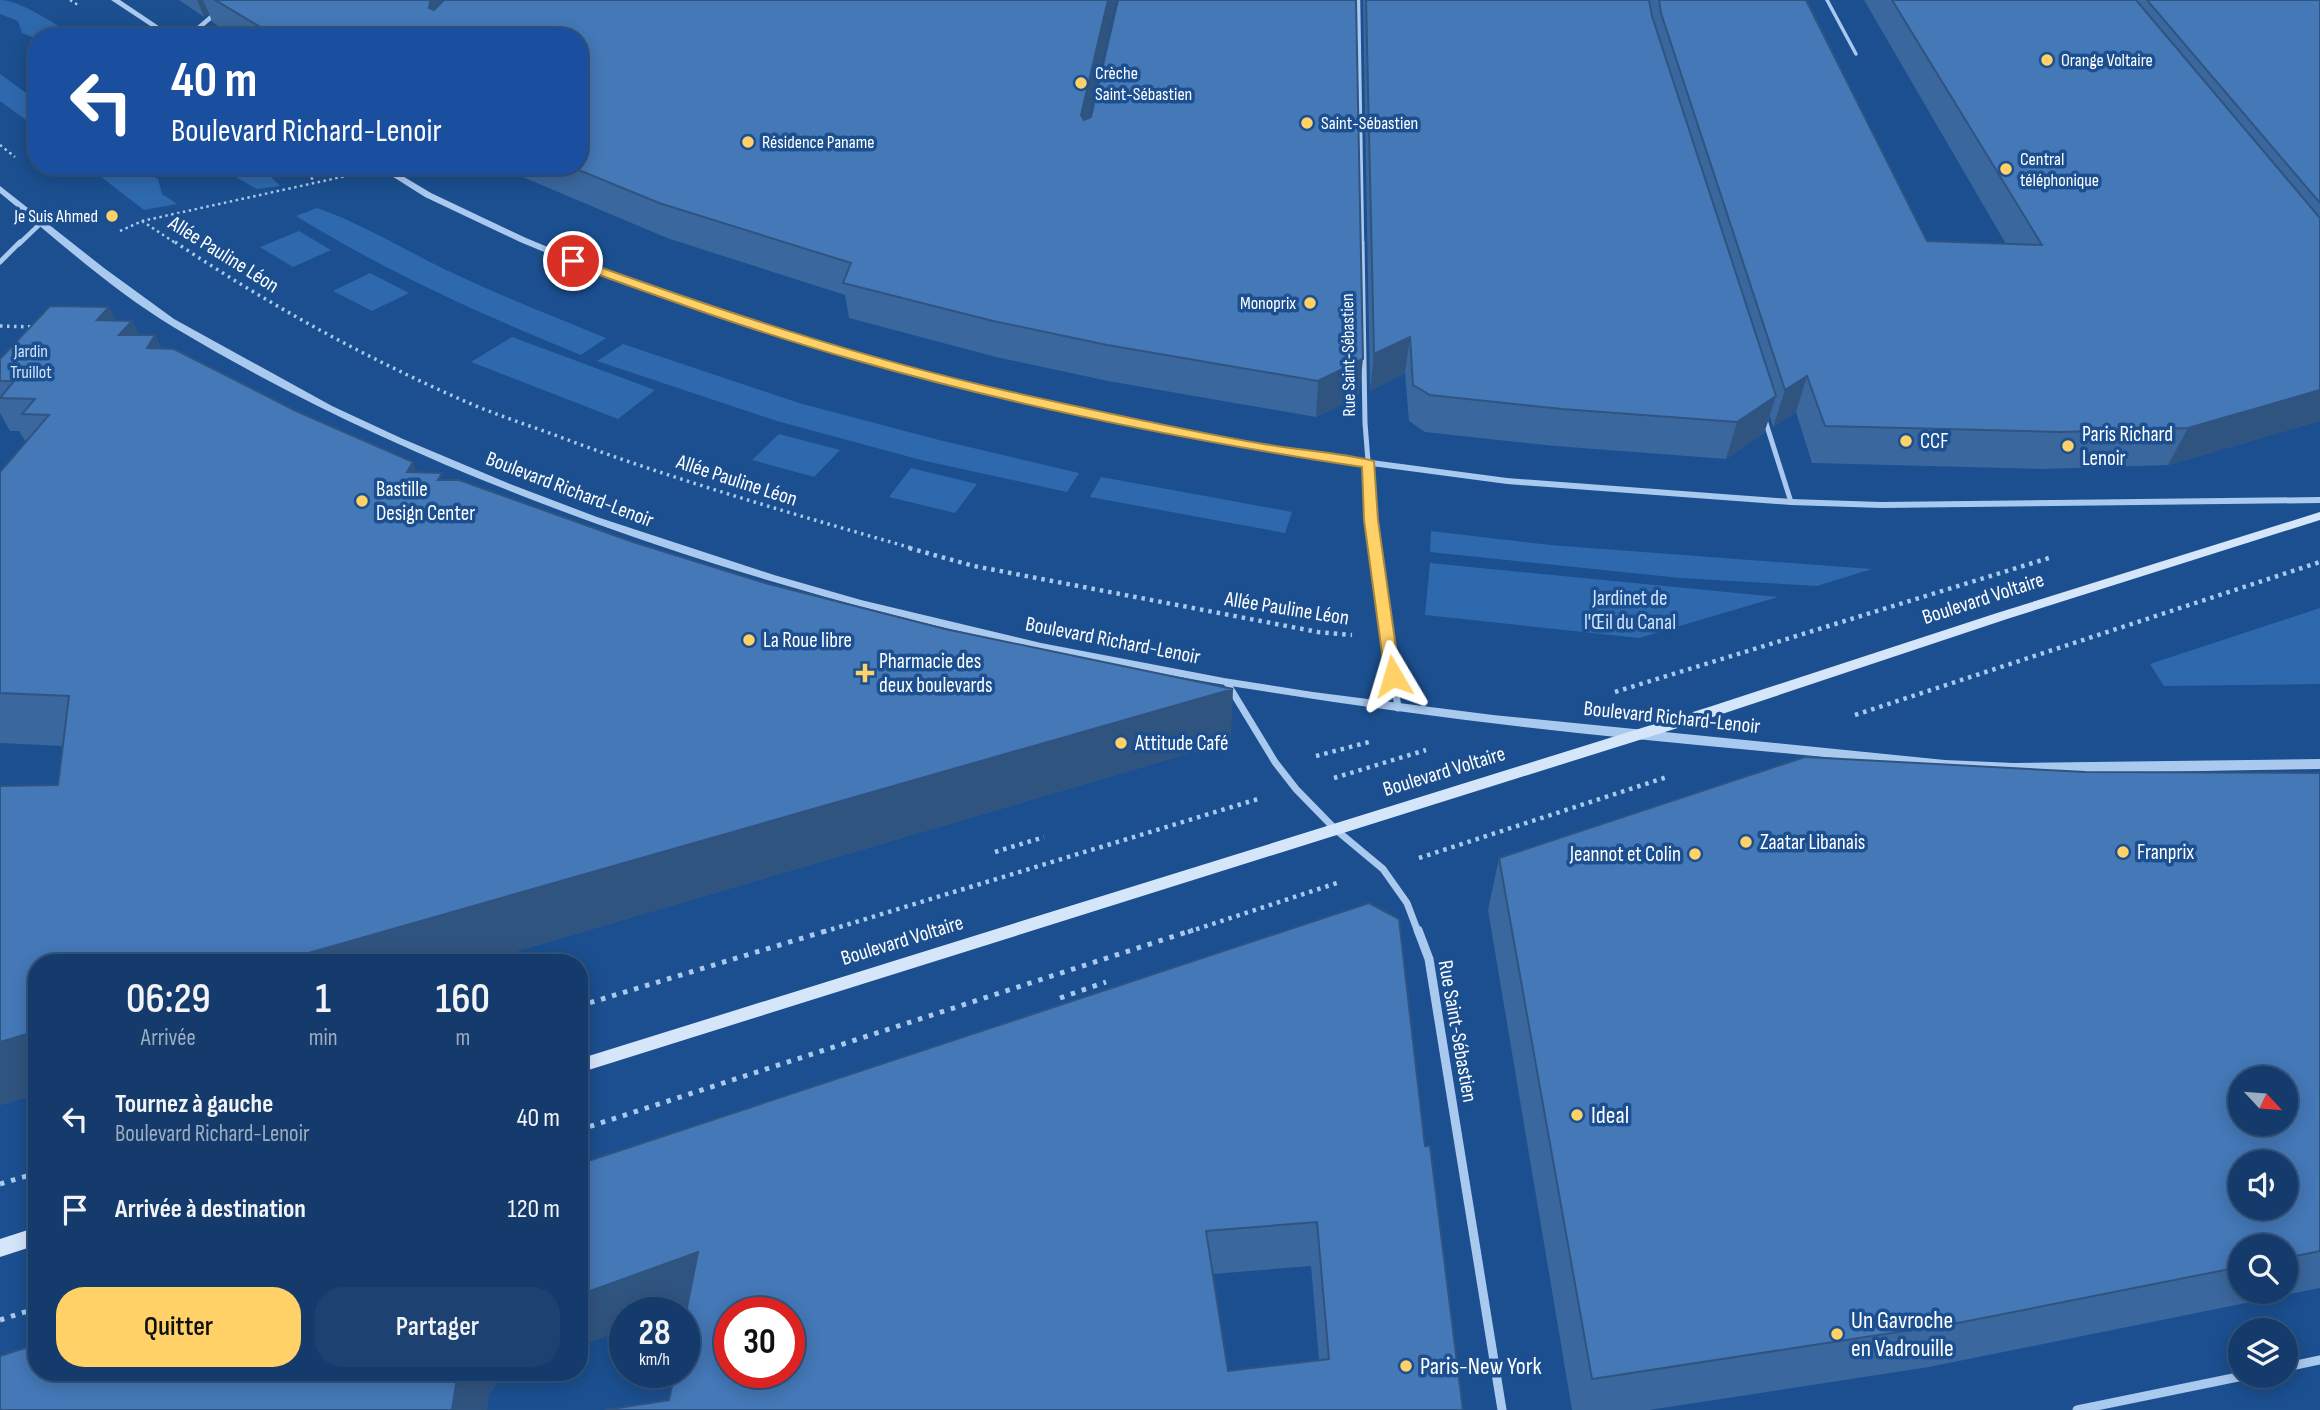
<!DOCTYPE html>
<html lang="fr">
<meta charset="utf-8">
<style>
:root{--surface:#143b6b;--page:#1d4271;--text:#f1f3f6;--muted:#9dadc1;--line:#33557e;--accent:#ffd166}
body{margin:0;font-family:"Sofia Sans Condensed",sans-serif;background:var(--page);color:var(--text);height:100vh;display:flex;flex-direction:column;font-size:26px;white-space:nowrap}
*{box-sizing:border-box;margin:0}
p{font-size:23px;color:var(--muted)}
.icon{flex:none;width:38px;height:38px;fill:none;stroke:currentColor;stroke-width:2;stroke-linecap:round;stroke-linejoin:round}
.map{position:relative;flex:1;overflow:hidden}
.drawer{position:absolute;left:28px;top:954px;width:560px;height:427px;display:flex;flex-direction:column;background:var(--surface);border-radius:28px;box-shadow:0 4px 18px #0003,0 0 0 2px var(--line)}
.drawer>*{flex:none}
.hud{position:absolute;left:28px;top:28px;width:560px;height:147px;border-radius:28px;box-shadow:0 4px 18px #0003,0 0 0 2px var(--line);background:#1a4fa0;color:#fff;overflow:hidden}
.needle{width:46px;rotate:116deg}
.fabs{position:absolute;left:2228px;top:1066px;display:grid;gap:14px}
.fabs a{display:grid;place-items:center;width:70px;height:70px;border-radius:50%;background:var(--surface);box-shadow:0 4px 18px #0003,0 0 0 2px var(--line);font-size:35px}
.speed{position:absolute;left:609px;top:1297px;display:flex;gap:14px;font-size:35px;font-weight:700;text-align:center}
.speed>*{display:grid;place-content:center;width:91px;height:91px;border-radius:50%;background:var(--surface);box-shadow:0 4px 18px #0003,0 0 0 2px var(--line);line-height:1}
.speed small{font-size:18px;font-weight:400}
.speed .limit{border:10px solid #d22;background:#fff;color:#111}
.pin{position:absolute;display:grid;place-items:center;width:60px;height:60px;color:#fff;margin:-30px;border:4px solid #fff;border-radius:50%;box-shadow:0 2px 7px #0007}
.me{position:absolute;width:77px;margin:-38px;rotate:353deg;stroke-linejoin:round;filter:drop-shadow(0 0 5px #0008)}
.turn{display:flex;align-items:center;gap:24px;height:147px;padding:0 28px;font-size:32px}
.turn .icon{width:91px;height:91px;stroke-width:2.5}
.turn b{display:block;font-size:49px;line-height:60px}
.eta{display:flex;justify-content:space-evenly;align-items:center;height:119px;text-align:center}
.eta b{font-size:42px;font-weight:600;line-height:49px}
.cta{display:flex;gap:14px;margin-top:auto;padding:14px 28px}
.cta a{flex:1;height:80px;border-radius:28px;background:var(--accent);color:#111;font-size:28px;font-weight:600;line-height:80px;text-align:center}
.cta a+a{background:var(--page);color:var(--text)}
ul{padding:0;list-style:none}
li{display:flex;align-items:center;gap:21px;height:91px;padding:0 28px}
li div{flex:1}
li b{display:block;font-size:26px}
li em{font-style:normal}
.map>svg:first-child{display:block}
.green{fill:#2e69ad}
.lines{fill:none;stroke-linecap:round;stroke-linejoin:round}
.path-far3{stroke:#a9c9ee;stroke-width:2.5;stroke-dasharray:2.5 3.5;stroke-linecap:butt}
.path-far2{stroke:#a9c9ee;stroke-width:3.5;stroke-dasharray:2.5 4.5;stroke-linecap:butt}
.path-far1{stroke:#a9c9ee;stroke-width:4.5;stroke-dasharray:3.5 5;stroke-linecap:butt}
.path{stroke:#a9c9ee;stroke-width:5;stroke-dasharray:4.5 7;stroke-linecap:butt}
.service{stroke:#a9c9ee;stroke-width:3.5}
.pedestrian{stroke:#a9c9ee;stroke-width:5}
.minor-far3{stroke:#a9c9ee;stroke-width:4.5}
.minor-far2{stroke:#a9c9ee;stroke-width:5}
.minor-far1{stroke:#a9c9ee;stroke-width:7}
.minor{stroke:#a9c9ee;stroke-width:9}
.tertiary{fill:#a9c9ee;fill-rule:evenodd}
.secondary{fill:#d6e6fa;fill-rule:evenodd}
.wall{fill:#3a679d;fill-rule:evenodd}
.shaded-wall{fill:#305480}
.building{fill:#4478b7;stroke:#305480;stroke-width:2;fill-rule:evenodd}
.route{fill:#ffd166;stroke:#a68842;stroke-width:2}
.poi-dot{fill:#ffd166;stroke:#1b4f8f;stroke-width:2.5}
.labels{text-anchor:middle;stroke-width:7;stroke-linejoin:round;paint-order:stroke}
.far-poi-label{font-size:18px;fill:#fff;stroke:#1b4f8f;text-anchor:start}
.far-park-label{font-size:18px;fill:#cfe3fa;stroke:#1b4f8f}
.far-street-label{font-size:18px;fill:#fff;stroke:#1b4f8f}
.street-label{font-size:21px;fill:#fff;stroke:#1b4f8f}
.poi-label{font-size:21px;fill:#fff;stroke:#1b4f8f;text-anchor:start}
.park-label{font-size:21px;fill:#cfe3fa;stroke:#1b4f8f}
.near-poi-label{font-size:24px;fill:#fff;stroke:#1b4f8f;text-anchor:start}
</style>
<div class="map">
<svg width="2320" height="1410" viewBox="0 0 2320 1410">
<rect width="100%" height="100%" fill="#1b4f8f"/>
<path class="green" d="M0 0C20 0 57 25 75 37H37V39L22 33 18 21 0 14Z
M0 74 37 101V128L0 101Z
M87 166H131L158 179 162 194 177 204 144 210Z
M216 166H260L280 186 257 189Z
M317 208C360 223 398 246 438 266 493 293 550 315 606 338L581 355C482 315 387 272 296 216Z
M299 231 331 250 293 267 260 247Z
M370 273 409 293 372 311 333 291Z
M512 337 655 390 618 419 471 362Z
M623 344 799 403 939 440 1079 473 1067 492 921 460 777 421 597 361Z
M779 434 840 450 814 477 752 460Z
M911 468 977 484 955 513 889 497Z
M1101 477 1292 512 1285 533 1090 497Z
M1431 531 1550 545 1872 569 1817 586 1680 578 1430 552Z
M1430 563 1778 597 1639 638 1425 615Z
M2320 608V684L2164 686 2150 664Z"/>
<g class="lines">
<path class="path-far3" d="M70 0 78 5
M0 145 15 157
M301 171 314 180
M142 221 177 244
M120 231 142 221 346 176"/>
<path class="path-far2" d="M175 242C266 303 362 356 462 400 491 413 522 423 552 434 671 479 793 514 915 549
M0 326 35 327"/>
<path class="path-far1" d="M909 548 974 566 1318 632 1352 635
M1615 692 2052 557
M1855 715 2320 562
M1316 756 1369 742
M1334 778 1426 750
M995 852 1044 837
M1419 858 1667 777
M823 932 1258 799
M1188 932 1340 882"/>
<path class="path" d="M1060 998 1106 982
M579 1006 829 930
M579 1130 1193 930
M0 1184 37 1173
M0 1320 37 1308"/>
<path class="service" d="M1827 0 1856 54"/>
<path class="pedestrian" d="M1765 420 1791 502"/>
<path class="minor-far3" d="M1358 0 1362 244
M188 37 231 0
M19 244 42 222"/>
<path class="minor-far2" d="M1362 242 1365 423 1375 549
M0 262 20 242"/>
<path class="minor-far1" d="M1375 548 1398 708
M1227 683 1275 762 1296 789 1335 829 1383 869 1407 903 1418 932"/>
<path class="minor" d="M1418 930 1429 959 1502 1410
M2286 1367 2320 1360
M2077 1410 2243 1376"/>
<path class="tertiary" d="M111 0H120L175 37H167Z
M376 166H386L431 193 526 238 601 269 726 313 863 356 1002 391 1259 445 1507 478 1791 499 1881 502 2320 497V503L1881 508 1791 505 1507 484 1259 451 998 396 857 360 720 317 595 273 520 242 425 197Z
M0 186 104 268 174 319 332 406 403 439 510 484 597 517 774 575 861 600 1041 643 1224 678 1313 692 1493 715 1945 760 2014 763 2320 759V769C2218 770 2116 774 2014 773 1961 772 1908 766 1855 760 1782 753 1709 746 1636 739 1259 701 894 639 538 502 413 454 290 397 175 328 112 290 56 239 0 193Z"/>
<path class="secondary" d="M2320 512V520L2007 619 1719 715 579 1073V1059L1709 707 1997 613Z
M37 1227V1245L0 1257V1239Z"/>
</g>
<path class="wall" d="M179 0H1116L1089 117 1359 396 1316 417 1108 381 996 357 849 318 845 295 667 238 525 178 502 166H579V37H236L212 22 209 13 204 17Z
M1363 0H1806L1927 241 2006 244 1864 0H2320V421L2168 465 2044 469 1812 463 1796 412 1773 427 1770 416 1764 433 1726 459 1555 446 1425 432 1409 421 1405 373 1370 391Z
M109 307 116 321H132L139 335H155L161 349 417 472 444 480 633 542 1231 741 480 962H37V1094L0 1105V786L58 785 63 746 0 743V472L26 442 19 431H10L0 413V359Z
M2085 772 2320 773V1288L1929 1367 1649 1410H1572L1488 910 1499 858ZM2240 1246H2286V1292H2240Z
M1425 1146 1463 1410 669 1400 687 1306 671 1312H625V1329L579 1346V1164ZM1311 1266 1319 1360 1228 1371 1213 1274Z"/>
<path class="shaded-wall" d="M197 0H203L209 13 204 17Z
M432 0H470L439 34 429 8 430 2Z
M1108 0H1116L1082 148 1081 115Z
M109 307 122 332 132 321 157 371 97 320Z
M155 335 179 385 147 348Z
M1410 337 1405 373 1370 391 1374 354Z
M1363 359 1359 396 1316 417 1318 381Z
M1807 376 1796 412 1773 427 1785 390Z
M2320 390V421L2168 465 2188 428Z
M1776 396 1764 433 1726 459 1737 422Z
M413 462 433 513 407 472Z
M1233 689 1231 741 480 962H277Z
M37 1031V1094L0 1105V1042Z
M698 1252 716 1296 671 1312H625V1329L579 1346V1295Z
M458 1372H507L489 1394 487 1410H452Z"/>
<path class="building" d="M215 0H432L430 2 429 8 434 10 444 0H1108L1081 115 1084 120 1091 117 1118 0H1356L1363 359 1318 381 1107 345 993 321 843 283 851 263 659 203 569 166H579V37H277Z
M1366 0H1649L1652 16 1776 396 1737 422 1562 409 1430 395 1413 385 1410 337 1374 354Z
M1659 0H1806L1927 241 2042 245 1892 0H2136L2320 218V390L2188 428 2061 432 1825 426 1807 376 1785 390 1661 13Z
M2147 0H2320V203Z
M50 306 109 307 97 320 132 321 119 335H155L147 348 174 349 296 411 413 462 407 472 442 473 438 480H459L633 542 765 583 945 629 1233 689 277 962H37V1031L0 1042V786L58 785 69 696 0 693V472L49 415 22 414 35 399 0 398 14 381H0V359Z
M1805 757 2085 772 2320 773V1251L2286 1258V1246H2240V1267L1963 1322 1592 1379 1499 858ZM2240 1078H2286V1124H2240ZM2240 1162H2286V1208H2240Z
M1369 903 1399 919 1425 1146H1430L1463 1410H605L669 1400 675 1372H684V1323L698 1252 579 1295V1164ZM1317 1222 1329 1359 1228 1371 1206 1231ZM730 1312H789V1372H730Z
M37 1344V1372H458L452 1410H0V1356Z"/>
<path class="route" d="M569 259H577C717 309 858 357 1003 390 1088 409 1173 428 1258 443 1296 450 1336 452 1374 461L1378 520 1400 676 1393 681 1385 676 1364 520 1362 467C1192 441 1021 408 855 360 758 333 663 298 569 264Z"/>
<g class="poi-dot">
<circle cx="2047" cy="60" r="7"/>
<circle cx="1081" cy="83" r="7"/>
<circle cx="1307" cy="123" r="7"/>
<circle cx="748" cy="142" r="7"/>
<circle cx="2006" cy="169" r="7"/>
<circle cx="112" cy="216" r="7"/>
<circle cx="1310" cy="303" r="7"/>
<circle cx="1906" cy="441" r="7"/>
<circle cx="2068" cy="446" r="7"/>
<circle cx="362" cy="501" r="7"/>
<circle cx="749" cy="640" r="7"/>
<path d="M861.5 662.5h7v7h7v7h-7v7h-7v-7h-7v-7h7z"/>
<circle cx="1121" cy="743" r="7"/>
<circle cx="1746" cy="842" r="7"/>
<circle cx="2123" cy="852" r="7"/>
<circle cx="1695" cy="854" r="7"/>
<circle cx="1577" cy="1115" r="7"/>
<circle cx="1837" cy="1334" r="7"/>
<circle cx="1406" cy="1366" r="7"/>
</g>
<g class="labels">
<g class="far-poi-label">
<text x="2061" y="66">Orange Voltaire</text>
<text x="1095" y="79">Crèche<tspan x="1095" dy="21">Saint-Sébastien</tspan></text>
<text x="1321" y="129">Saint-Sébastien</text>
<text x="762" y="148">Résidence Paname</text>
<text x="2020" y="165">Central<tspan x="2020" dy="21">téléphonique</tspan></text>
<text x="98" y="222" text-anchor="end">Je Suis Ahmed</text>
<text x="1296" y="309" text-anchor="end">Monoprix</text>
</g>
<g class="far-park-label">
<text x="31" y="357">Jardin<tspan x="31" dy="21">Truillot</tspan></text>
</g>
<g class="far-street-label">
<text transform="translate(1348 355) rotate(-91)" y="6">Rue Saint-Sébastien</text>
</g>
<g class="street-label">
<text transform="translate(224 254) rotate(32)" y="7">Allée Pauline Léon</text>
<text transform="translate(737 480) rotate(18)" y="7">Allée Pauline Léon</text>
<text transform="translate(570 489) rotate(21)" y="7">Boulevard Richard-Lenoir</text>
<text transform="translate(1983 598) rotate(-18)" y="7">Boulevard Voltaire</text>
<text transform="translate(1287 608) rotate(9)" y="7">Allée Pauline Léon</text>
<text transform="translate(1113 640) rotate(11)" y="7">Boulevard Richard-Lenoir</text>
<text transform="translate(1672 717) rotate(6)" y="7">Boulevard Richard-Lenoir</text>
<text transform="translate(1444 771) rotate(-17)" y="7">Boulevard Voltaire</text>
<text transform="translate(902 940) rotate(-17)" y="7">Boulevard Voltaire</text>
<text transform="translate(1458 1031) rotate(80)" y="7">Rue Saint-Sébastien</text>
</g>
<g class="poi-label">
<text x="2082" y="441">Paris Richard<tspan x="2082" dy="24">Lenoir</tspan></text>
<text x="1920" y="448">CCF</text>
<text x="376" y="496">Bastille<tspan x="376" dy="24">Design Center</tspan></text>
<text x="763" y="647">La Roue libre</text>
<text x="879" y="668">Pharmacie des<tspan x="879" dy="24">deux boulevards</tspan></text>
<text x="1135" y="750">Attitude Café</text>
<text x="1760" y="849">Zaatar Libanais</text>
<text x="2137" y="859">Franprix</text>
<text x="1681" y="861" text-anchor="end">Jeannot et Colin</text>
</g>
<g class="park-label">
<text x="1630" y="605">Jardinet de<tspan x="1630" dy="24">l'Œil du Canal</tspan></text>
</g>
<g class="near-poi-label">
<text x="1591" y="1123">Ideal</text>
<text x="1851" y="1328">Un Gavroche<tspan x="1851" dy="28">en Vadrouille</tspan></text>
<text x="1420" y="1374">Paris-New York</text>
</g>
</g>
</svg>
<div class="fabs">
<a><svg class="needle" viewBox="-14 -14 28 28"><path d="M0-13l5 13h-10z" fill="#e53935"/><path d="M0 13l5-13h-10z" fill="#9dadc1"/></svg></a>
<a><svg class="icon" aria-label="sound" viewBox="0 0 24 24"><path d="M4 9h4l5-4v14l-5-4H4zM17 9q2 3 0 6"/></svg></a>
<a><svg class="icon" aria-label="search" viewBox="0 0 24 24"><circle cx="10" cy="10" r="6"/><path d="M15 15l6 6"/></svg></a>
<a><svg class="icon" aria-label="layers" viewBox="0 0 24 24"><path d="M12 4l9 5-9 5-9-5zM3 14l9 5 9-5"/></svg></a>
</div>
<div class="speed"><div>28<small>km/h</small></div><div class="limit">30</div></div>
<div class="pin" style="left:573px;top:261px;background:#d93025"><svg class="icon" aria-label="arrive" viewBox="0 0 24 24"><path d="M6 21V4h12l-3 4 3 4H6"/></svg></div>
<svg class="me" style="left:1393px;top:676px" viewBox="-20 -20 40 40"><path d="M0-17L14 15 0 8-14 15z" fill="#ffd166" stroke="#fff" stroke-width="4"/></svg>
<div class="hud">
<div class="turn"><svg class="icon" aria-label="left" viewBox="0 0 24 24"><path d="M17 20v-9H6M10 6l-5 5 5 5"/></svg><div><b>40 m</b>Boulevard Richard-Lenoir</div></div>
</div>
<section class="drawer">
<div class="eta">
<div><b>06:29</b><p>Arrivée</p></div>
<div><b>1</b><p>min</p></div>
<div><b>160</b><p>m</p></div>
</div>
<ul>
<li><svg class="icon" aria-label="left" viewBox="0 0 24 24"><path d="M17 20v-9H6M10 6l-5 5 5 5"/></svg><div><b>Tournez à gauche</b><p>Boulevard Richard-Lenoir</p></div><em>40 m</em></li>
<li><svg class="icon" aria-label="arrive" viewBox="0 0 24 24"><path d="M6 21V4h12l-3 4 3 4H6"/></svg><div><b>Arrivée à destination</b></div><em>120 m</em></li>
</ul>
<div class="cta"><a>Quitter</a><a>Partager</a></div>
</section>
</div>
